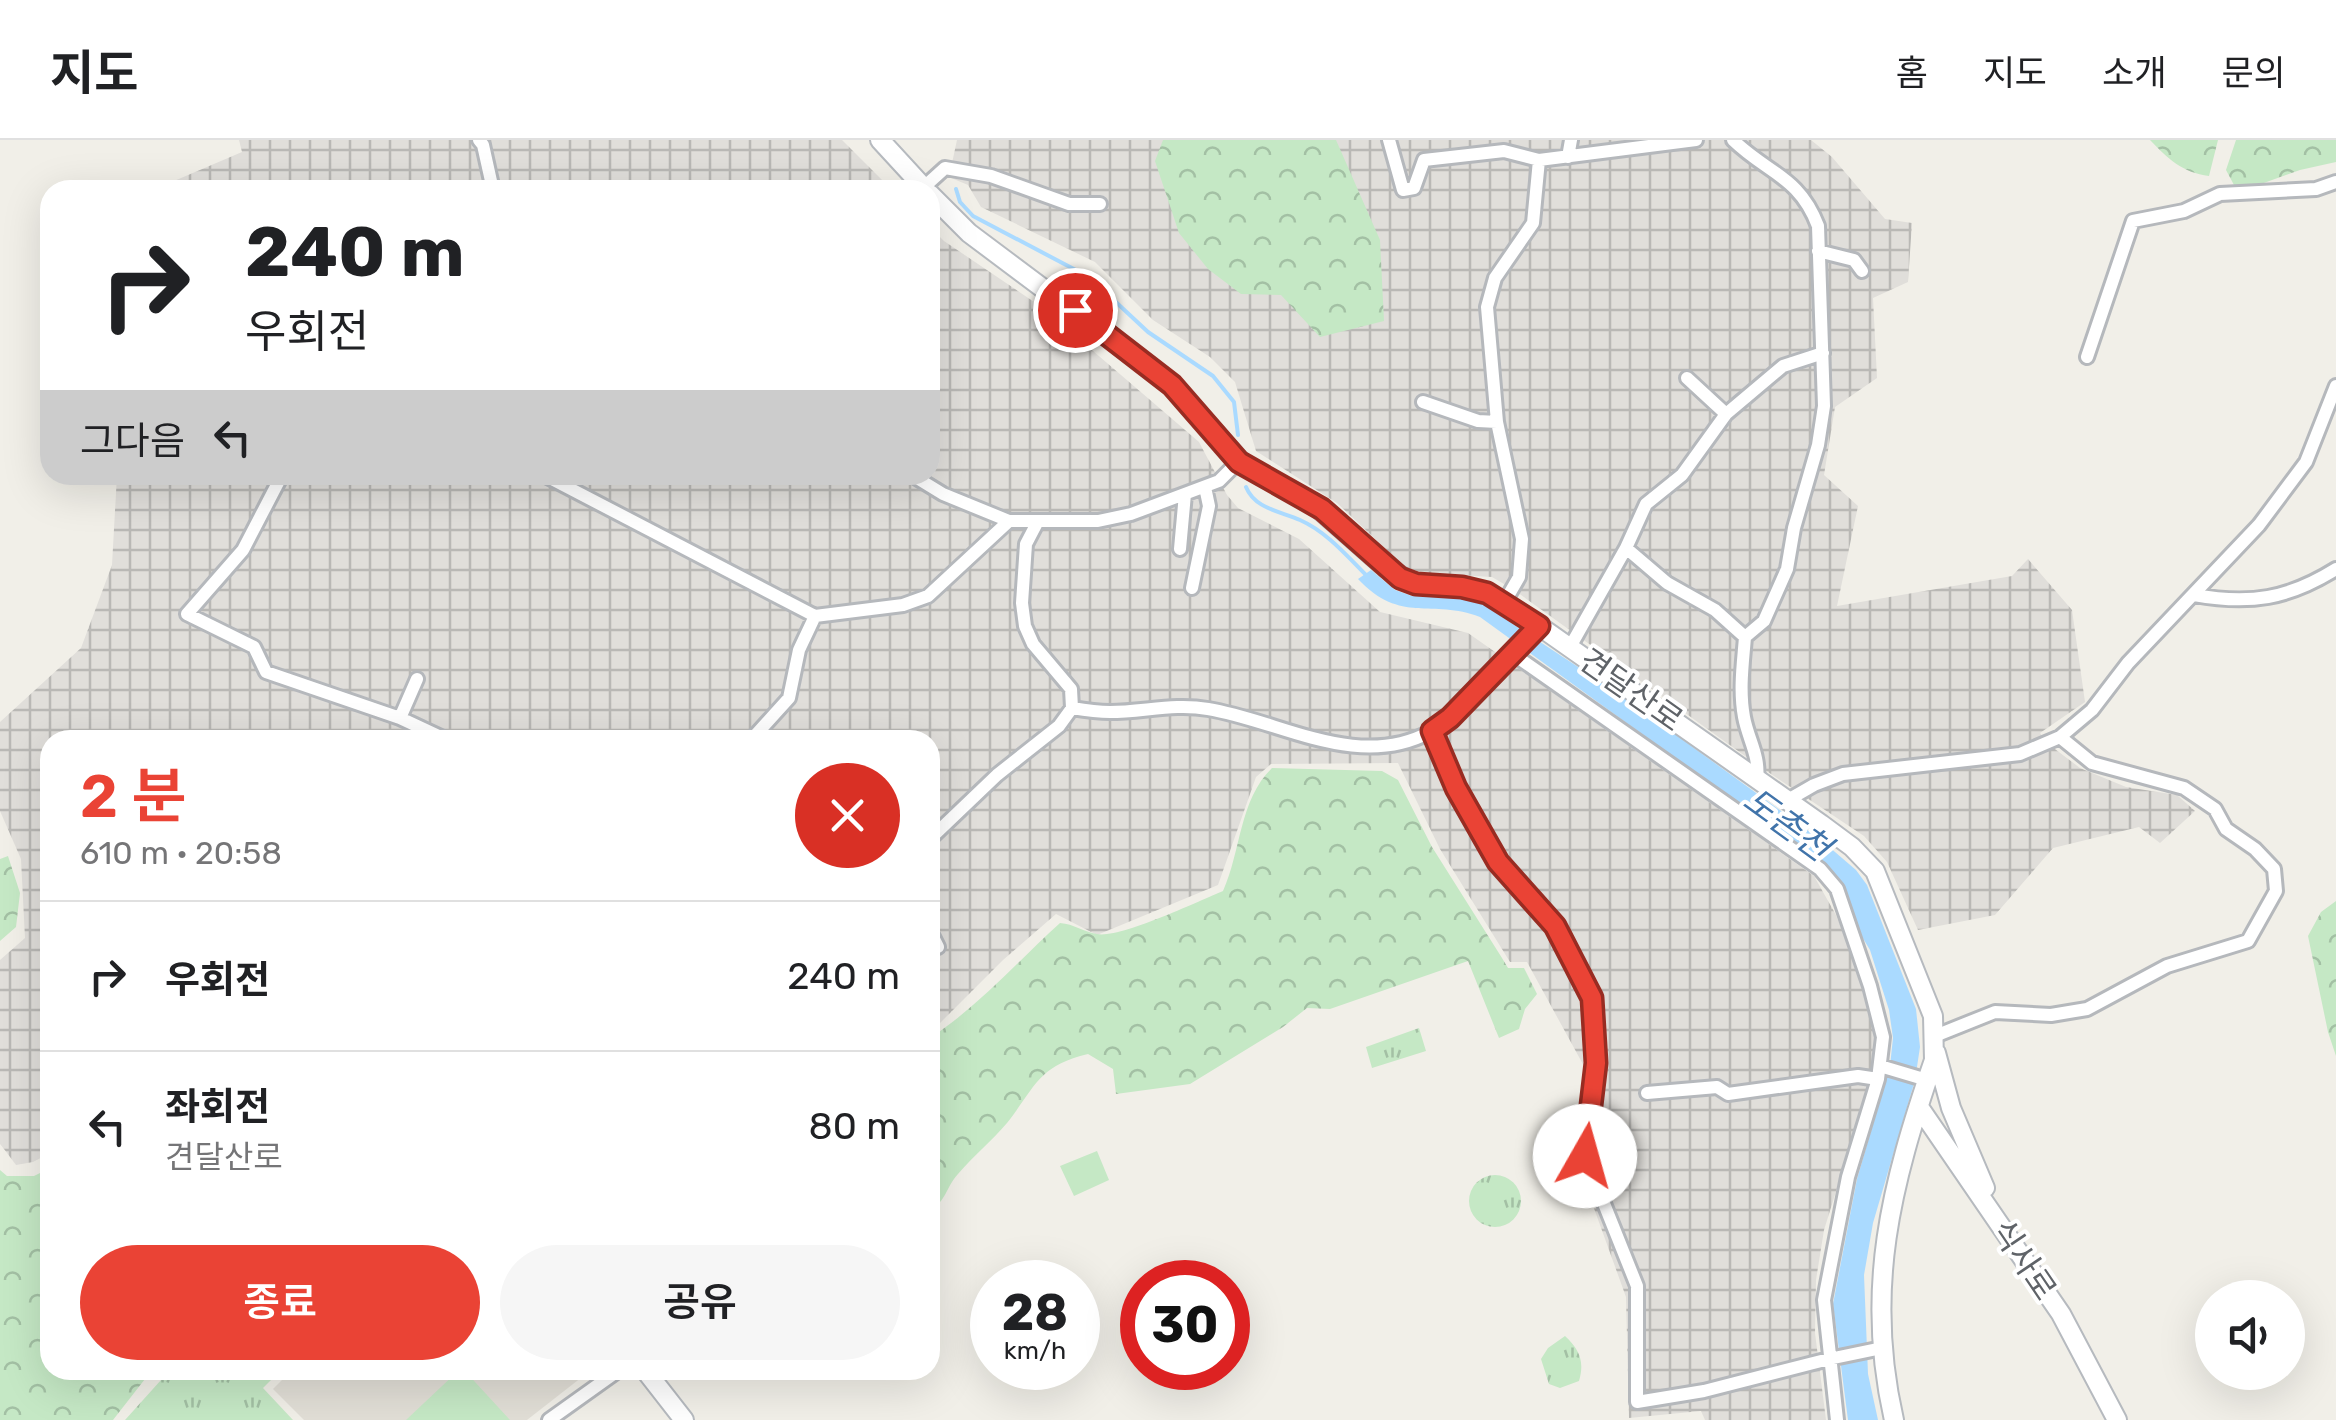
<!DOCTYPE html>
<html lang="ko">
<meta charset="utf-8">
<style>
:root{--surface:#fff;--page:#f6f6f6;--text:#202124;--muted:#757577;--line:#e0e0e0;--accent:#ea4335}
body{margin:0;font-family:Rubik,"Noto Sans KR",sans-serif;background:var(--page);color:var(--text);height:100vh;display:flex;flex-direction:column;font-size:38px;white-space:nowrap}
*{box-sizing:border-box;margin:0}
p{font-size:32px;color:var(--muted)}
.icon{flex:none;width:55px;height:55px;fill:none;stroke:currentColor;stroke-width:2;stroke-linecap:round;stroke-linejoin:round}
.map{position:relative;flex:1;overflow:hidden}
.side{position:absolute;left:40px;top:590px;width:900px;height:650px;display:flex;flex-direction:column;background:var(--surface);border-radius:30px;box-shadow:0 10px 40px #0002}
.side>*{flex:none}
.banner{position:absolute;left:40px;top:40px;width:900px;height:305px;border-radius:30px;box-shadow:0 10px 40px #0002;background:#fff;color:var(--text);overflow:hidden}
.buttons{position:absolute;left:2195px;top:1140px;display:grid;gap:20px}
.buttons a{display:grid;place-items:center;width:110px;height:110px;border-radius:50%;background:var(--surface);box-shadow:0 10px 40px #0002;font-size:50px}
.speed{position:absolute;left:970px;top:1120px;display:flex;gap:20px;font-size:50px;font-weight:700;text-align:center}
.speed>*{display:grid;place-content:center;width:130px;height:130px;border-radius:50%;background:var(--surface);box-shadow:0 10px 40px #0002;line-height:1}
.speed small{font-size:25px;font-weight:400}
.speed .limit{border:15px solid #d22;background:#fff;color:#111}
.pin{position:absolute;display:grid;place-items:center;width:85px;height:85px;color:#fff;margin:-42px;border:5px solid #fff;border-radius:50%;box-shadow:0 2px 10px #0007}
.me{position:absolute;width:110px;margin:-55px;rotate:7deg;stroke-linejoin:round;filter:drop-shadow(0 0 8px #0008)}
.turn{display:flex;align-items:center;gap:35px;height:210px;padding:0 40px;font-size:45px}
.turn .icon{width:130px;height:130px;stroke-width:2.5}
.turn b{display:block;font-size:70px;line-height:85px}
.then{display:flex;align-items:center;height:95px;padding:0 40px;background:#0003;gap:20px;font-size:38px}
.round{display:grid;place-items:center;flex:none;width:105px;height:105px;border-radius:52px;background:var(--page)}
.overview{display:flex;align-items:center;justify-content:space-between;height:170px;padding:0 40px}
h1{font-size:60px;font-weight:600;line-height:75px;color:var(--accent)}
.primary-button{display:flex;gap:20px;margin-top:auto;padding:20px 40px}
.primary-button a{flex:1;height:115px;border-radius:60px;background:var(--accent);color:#fff;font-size:40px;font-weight:600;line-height:115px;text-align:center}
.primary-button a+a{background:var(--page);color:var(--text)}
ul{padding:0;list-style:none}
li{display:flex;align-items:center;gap:30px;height:150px;padding:0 40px;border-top:2px solid var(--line)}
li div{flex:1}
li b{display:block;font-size:38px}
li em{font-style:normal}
header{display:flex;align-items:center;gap:60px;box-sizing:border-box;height:140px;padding:0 50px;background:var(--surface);border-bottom:2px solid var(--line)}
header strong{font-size:48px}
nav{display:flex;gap:55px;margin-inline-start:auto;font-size:35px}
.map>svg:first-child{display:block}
.industrial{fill:url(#industrial-grid)}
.education{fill:#e1ded6}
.forest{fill:url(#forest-crowns)}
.park{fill:url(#park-tufts)}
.garden{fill:#c5e8c5}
.water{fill:#aadaff}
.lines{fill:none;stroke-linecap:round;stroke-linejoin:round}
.stream{stroke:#aadaff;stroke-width:4}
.street-casing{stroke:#b5b8bc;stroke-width:18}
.secondary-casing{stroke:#b6babf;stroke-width:22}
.street{stroke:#fff;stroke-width:12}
.secondary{stroke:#fff;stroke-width:18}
.route-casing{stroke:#982c22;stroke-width:25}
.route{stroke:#ea4335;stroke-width:18}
.labels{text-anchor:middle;stroke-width:8;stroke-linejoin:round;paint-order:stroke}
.street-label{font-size:32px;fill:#5f6368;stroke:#fff}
.water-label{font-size:35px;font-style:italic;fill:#4174aa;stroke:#fff}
</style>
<header>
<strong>지도</strong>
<nav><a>홈</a><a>지도</a><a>소개</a><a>문의</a></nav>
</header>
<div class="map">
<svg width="2336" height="1280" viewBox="0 0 2336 1280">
<defs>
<pattern id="industrial-grid" width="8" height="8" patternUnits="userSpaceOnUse" patternTransform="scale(2.5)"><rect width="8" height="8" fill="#e0deda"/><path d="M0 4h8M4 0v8" fill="none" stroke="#b9b8b5"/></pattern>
<pattern id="forest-crowns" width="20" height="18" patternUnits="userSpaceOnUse" patternTransform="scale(2.5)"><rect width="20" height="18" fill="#c5e8c5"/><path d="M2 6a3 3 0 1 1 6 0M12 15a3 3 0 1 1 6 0" fill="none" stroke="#a3c0a4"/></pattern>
<pattern id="park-tufts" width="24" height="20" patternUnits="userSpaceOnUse" patternTransform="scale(2.5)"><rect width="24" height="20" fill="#c5e8c5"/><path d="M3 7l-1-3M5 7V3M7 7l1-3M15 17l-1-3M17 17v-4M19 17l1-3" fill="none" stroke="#a3c0a4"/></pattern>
</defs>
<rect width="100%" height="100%" fill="#f1efe8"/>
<path class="industrial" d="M239 0H842L892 50H153L242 12Z
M957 0H1811L1832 17 1885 79 1912 83 1908 142 1873 158 1877 238 1835 267 1824 335 1858 366 1837 466 2012 436 2028 419 2072 470 2085 562 2040 593 2047 603 2080 628 2126 647 2177 655 2195 671 2160 703 2139 687 2053 708 1995 775 1918 790 1887 722 1864 696 1759 626 1514 450 1492 437 1423 433 1405 427 1337 363 1256 311 1235 242 1210 217 1153 180 1095 122 981 67 968 45 949 37Z
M930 87 944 101 1043 168 1199 302 1227 355 1238 368 1299 399 1380 472 1468 493 1814 736 1836 775 1851 812 1879 901 1871 939 1824 1090 1816 1140 1815 1193 1826 1280H1705L1701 1271 1629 1278 1626 1157 1578 1024 1585 928 1527 822H1510L1440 709 1398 623 1271 624 1256 637 1218 745 1097 795 1056 774 1003 820 930 893V600H50V1013L33 1022 16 1025 4 1009 0 1004V820L25 798 21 719 0 671V582L81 508 112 425 117 335H930Z"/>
<path class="education" d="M292 1230H591L527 1280H304L273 1249Z"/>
<path class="forest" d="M1163 0H1336L1380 100 1384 181 1320 197 1281 155 1241 154 1208 129 1179 93 1155 21Z
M2150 0H2218L2209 36C2183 33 2167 18 2150 0Z
M2236 0H2336V22L2300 30 2261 44 2234 45 2226 30Z
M1272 628 1382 631 1398 640 1432 707 1502 818 1508 828H1524L1537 854 1525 869 1519 889 1499 898 1468 821 1330 869 1307 868 1283 887 1190 944 1116 954 1113 929 1088 914C1038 926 1036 946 1007 983 992 1001 973 1016 958 1034 946 1047 946 1062 930 1070V898C979 866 1017 822 1060 783 1074 784 1084 792 1097 794 1119 799 1199 761 1223 751 1241 712 1239 660 1272 628Z
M8 716 20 753 16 787 0 801V719Z
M2336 761V916L2328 892 2308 796 2321 772Z
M50 1028V1230H152L113 1280H0V1030L7 1036H34Z"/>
<path class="park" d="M1419 888 1426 911 1372 928 1366 907Z
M1469 1061a26 26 0 1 1 52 0a26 26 0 1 1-52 0Z
M1565 1196C1579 1209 1585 1221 1579 1241L1560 1248 1549 1244 1541 1219 1548 1208Z
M170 1230H281L263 1248 293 1280H125Z"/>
<path class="garden" d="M1097 1011 1109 1040 1074 1056 1060 1026Z
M459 1230H464L510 1280H406Z"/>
<path class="water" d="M1371 430 1395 450 1412 456 1463 457 1478 461 1625 558 1821 700 1856 730 1867 745 1916 869 1920 907 1915 940 1873 1083 1864 1135 1868 1234 1878 1280H1848L1833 1164 1857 1039 1890 926 1893 898 1889 870 1870 810 1858 790 1845 749 1823 725 1480 477C1432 458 1401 485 1358 439Z"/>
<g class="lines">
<path class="stream" d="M956 49 960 62 973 76 1089 137 1148 192 1213 236 1234 262 1238 295
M1246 347C1255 369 1280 371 1300 380 1327 392 1347 416 1368 437"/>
<g class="street-casing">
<path id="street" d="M479 0 483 5 493 50
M1389 0 1403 50 1414 48 1424 20 1504 11 1539 20
M1733 0C1768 34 1799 36 1818 86L1824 266 1818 305 1794 388 1787 429 1764 481 1745 497C1743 523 1739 550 1744 577 1748 599 1760 616 1757 639
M1568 17 1571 0
M924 47 945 28 991 36 1069 64H1100
M1818 111 1854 120 1862 131
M2087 217 2133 81 2184 71 2220 54 2316 49 2336 42
M1687 238 1726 274
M1423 262 1478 281 1497 282
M282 335 243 410 187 474 254 507 266 532 400 578 447 600
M544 335 815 476 903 465 928 456 1009 381H1098L1131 374 1219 341 1239 321
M912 335 943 354 1009 381
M1626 408 1667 443 1715 470 1745 497
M1180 409 1185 354
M1192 448 1209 366 1205 347
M2194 455C2250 465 2288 459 2336 429
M1504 463 1519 437 1522 399 1497 282 1487 167 1495 138 1533 83 1539 20 1696 0
M1570 507 1626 408 1646 364 1682 335 1726 274 1783 226 1823 213
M1513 514 1820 729 1837 749 1870 846 1883 897 1878 939 1848 1037 1824 1160 1837 1280
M1072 568C1084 570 1097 572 1110 572 1143 572 1175 563 1208 569 1281 581 1357 631 1430 592 1465 574 1508 513 1539 486
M400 578 417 539
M1432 591 1455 648 1498 722 1555 786 1592 857 1596 923 1585 1016 1637 1146V1262L1704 1251 1829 1219 1882 1208
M751 600 789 558 799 510 815 476
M1788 660 1814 645 1843 634 2020 614 2060 597 2092 570 2128 523 2259 385 2306 322 2336 246
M930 699 997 635 1059 586 1072 568 1071 549 1033 504 1025 486 1022 463 1026 404 1038 381
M930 791 938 807
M1935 896 1995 872 2051 875 2087 869 2167 826 2248 801 2276 751 2274 729 2255 709 2226 689 2215 669 2184 648 2092 623 2060 597
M1880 926 1927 940
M1647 953 1717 947 1728 954 1858 936 1878 939
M549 1280 619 1230"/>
</g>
<g class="secondary-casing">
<path id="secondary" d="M880 0 926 50
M930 54 969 93 1172 245 1246 327 1310 361 1386 428 1416 444 1463 447 1487 453 1522 474 1821 684 1852 707 1875 731 1933 876 1934 920C1891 1044 1864 1150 1894 1280
M1936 913 1951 968 1985 1048
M1919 967 2061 1174 2117 1280
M645 1230 684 1280"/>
</g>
<use href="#street" class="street"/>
<use href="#secondary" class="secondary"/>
</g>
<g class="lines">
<g class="route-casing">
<path id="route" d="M1075 170 1172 245 1239 322 1322 369 1400 438 1416 444 1462 447 1487 453 1539 486 1450 578 1432 591 1456 648 1498 722 1555 786 1592 858 1596 923 1585 1016"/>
</g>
<use href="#route" class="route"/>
</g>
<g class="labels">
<g class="street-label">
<text transform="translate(1631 550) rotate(35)" y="11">견달산로</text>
<text transform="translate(2024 1120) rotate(56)" y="11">식사로</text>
</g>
<g class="water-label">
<text transform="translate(1787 684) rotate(36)" y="12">도촌천</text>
</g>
</g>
</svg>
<div class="buttons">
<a><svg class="icon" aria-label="sound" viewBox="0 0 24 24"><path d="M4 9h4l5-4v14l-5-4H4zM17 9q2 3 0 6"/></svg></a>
</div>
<div class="speed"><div>28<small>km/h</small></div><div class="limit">30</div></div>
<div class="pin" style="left:1075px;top:170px;background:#d93025"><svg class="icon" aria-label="arrive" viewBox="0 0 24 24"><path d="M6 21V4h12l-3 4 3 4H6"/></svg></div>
<svg class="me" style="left:1585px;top:1016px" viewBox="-20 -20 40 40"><circle r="19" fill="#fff"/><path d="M0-13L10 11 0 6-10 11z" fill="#ea4335"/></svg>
<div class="banner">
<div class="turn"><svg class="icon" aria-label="right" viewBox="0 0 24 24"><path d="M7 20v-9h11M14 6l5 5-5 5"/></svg><div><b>240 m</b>우회전</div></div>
<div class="then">그다음<svg class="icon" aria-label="left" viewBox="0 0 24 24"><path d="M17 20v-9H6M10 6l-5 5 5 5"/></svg></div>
</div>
<section class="side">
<div class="overview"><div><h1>2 분</h1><p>610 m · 20:58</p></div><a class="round" style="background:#d93025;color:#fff"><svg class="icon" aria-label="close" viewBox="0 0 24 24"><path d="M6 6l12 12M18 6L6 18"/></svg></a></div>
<ul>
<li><svg class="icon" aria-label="right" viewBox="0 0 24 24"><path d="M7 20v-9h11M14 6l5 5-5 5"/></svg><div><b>우회전</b></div><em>240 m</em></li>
<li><svg class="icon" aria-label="left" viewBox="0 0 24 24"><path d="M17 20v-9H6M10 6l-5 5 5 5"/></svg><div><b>좌회전</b><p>견달산로</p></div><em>80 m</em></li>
</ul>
<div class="primary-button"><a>종료</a><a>공유</a></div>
</section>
</div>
